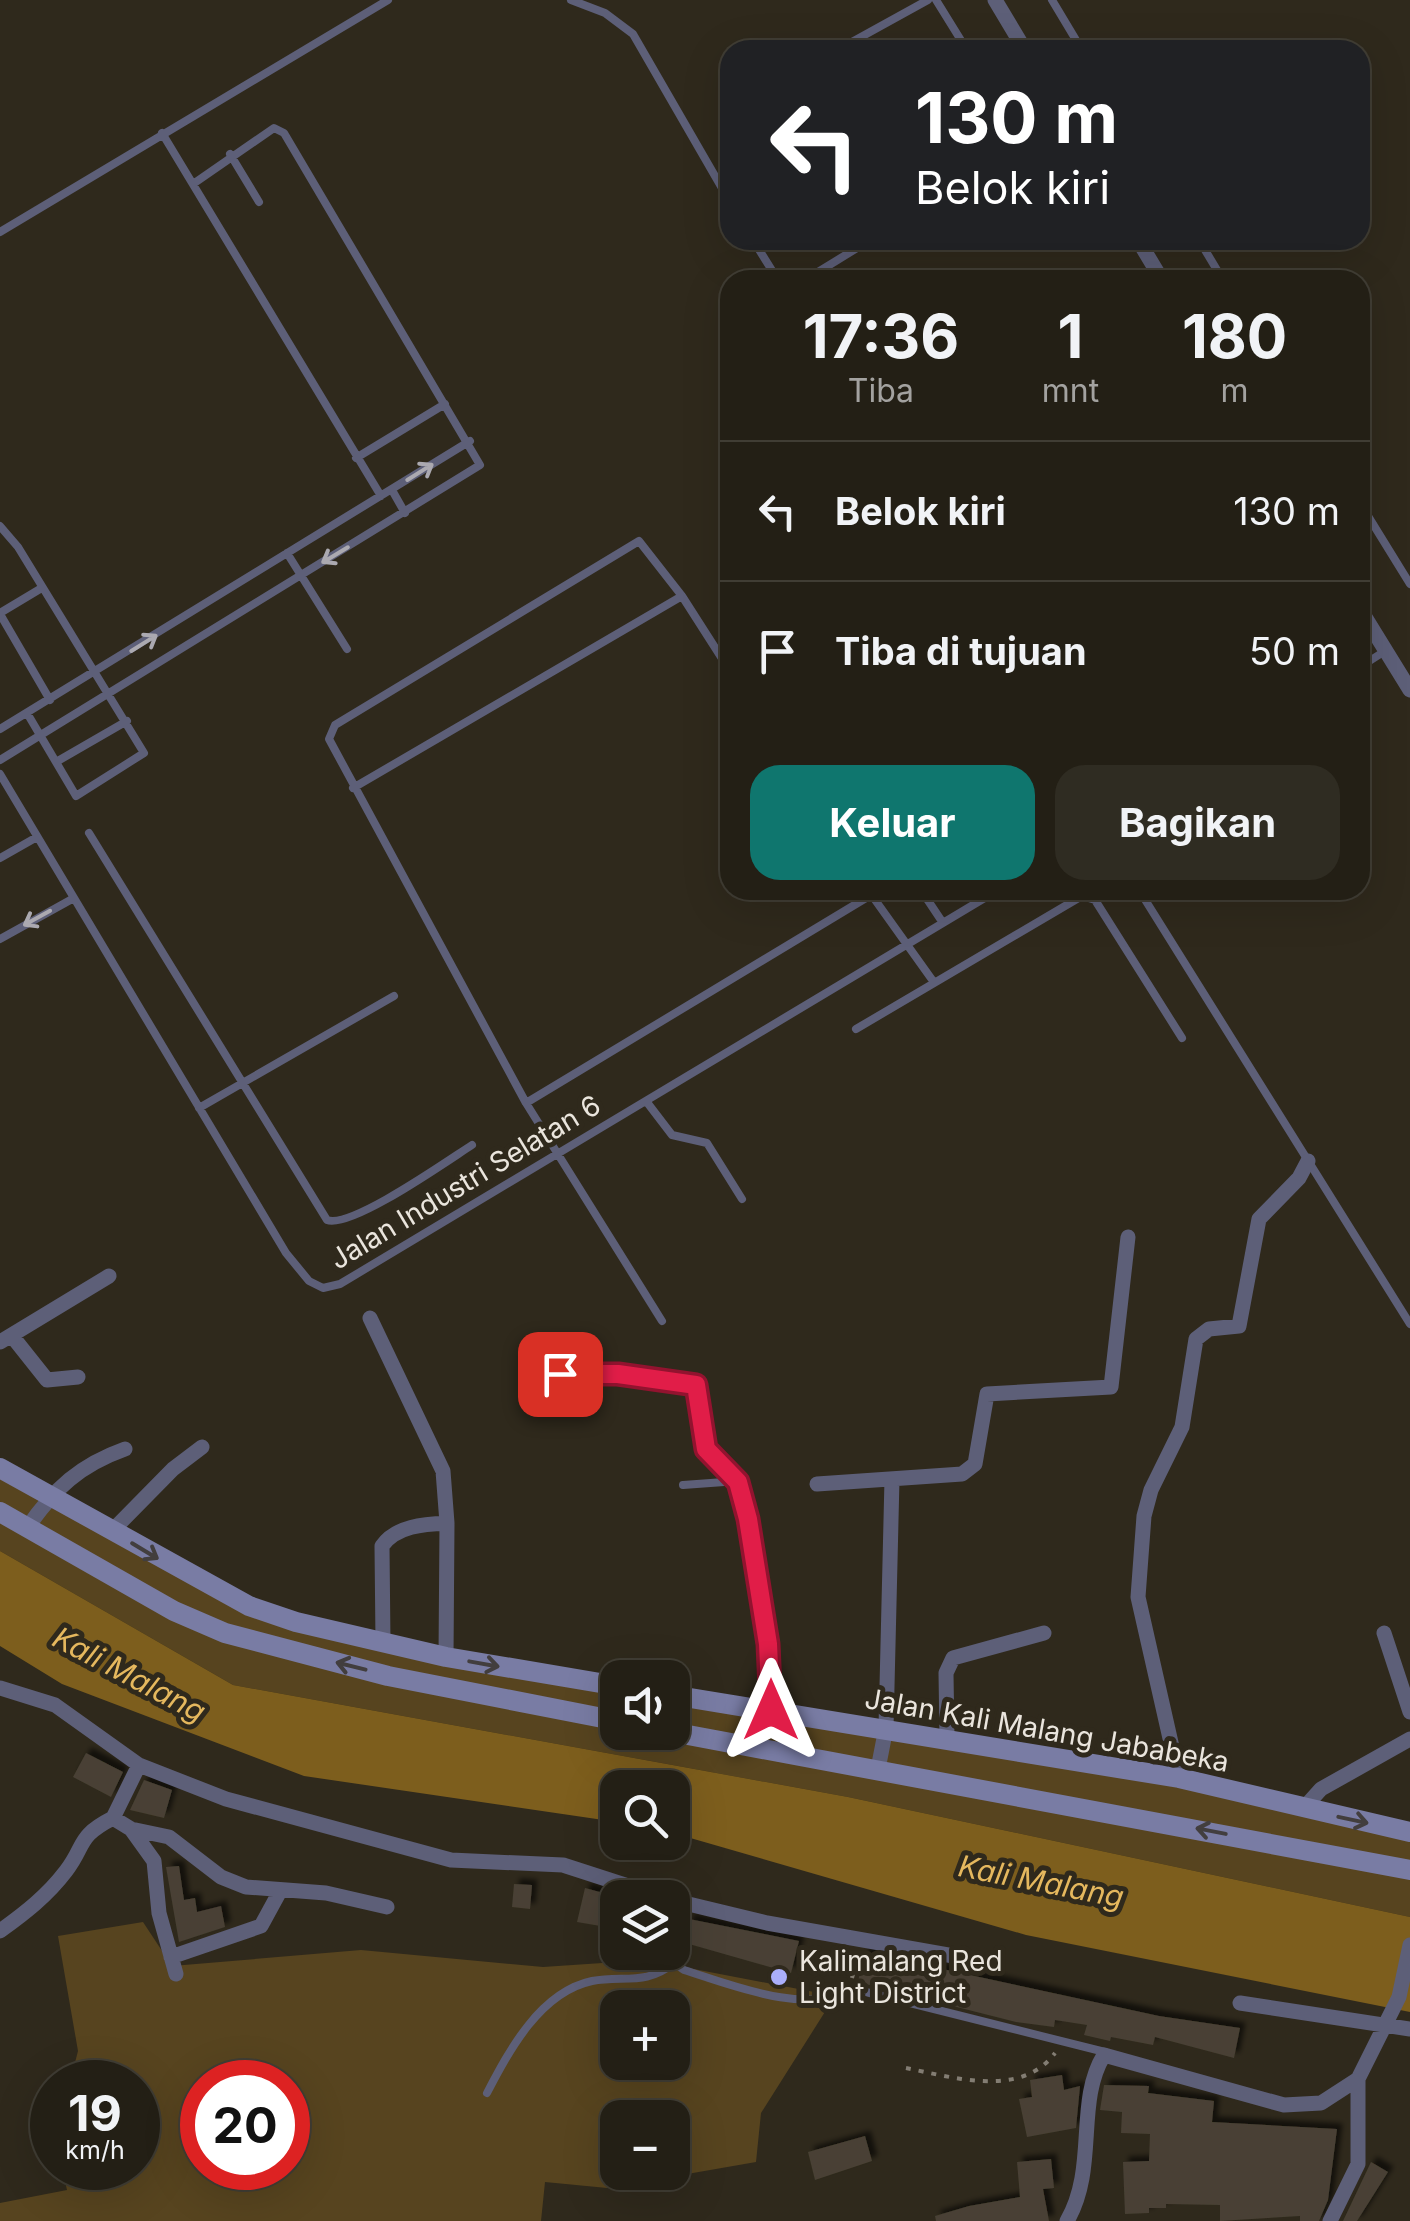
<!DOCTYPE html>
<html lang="id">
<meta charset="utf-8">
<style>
:root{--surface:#231f15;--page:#2f2c22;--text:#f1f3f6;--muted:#a3a2a0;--line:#403d34;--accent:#0f766e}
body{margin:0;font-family:Inter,sans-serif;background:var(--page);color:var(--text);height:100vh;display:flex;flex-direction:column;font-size:38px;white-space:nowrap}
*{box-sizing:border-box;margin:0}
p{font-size:32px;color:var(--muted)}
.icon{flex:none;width:55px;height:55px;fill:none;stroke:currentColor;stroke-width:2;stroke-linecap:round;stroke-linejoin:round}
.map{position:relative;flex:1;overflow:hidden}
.details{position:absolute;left:720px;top:270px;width:650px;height:630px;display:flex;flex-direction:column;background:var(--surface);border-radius:30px;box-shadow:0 10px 40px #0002,0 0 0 2px var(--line)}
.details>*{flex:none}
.hud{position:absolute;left:720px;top:40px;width:650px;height:210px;border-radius:30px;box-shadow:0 10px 40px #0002,0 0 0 2px var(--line);background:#202124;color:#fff;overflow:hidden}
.controls{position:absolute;left:600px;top:1660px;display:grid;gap:20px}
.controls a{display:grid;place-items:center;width:90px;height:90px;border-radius:20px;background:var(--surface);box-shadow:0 10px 40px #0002,0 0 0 2px var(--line);font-size:50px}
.speed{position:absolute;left:30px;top:2060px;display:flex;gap:20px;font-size:50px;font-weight:700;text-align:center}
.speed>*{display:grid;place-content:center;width:130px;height:130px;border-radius:50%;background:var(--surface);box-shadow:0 10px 40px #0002,0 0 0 2px var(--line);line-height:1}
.speed small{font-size:25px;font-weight:400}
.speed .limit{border:15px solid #d22;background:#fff;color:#111}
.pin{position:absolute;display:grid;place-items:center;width:85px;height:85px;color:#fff;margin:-42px;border-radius:20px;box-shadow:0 5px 15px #0006}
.me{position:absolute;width:110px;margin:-55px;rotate:0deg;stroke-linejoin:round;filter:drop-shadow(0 0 8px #0008)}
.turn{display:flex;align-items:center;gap:35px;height:210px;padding:0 30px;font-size:45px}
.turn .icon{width:130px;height:130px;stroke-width:2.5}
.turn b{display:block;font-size:70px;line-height:85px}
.eta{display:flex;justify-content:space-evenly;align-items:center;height:170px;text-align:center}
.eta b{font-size:60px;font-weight:700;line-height:70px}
.primary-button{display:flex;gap:20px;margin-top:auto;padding:20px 30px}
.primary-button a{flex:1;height:115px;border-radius:30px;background:var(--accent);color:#fff;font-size:40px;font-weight:700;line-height:115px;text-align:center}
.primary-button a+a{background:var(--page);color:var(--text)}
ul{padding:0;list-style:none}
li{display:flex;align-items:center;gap:30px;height:140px;padding:0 30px;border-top:2px solid var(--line)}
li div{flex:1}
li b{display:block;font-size:38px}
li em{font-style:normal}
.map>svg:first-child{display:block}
.green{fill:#57441f;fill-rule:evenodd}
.water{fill:#7d5e1d}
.building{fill:#484134;filter:url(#shadow)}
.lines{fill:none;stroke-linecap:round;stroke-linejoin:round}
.path{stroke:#837d73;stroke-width:4;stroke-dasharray:5 8;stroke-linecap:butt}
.service{stroke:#5d5f78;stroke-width:8}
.minor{stroke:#5d5f78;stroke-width:15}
.secondary{stroke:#797ca4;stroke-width:20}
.oneway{stroke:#aba9b0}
.oneway2{stroke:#423e3e}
.route-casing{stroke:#92132f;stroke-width:25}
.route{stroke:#e11d48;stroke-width:18}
.poi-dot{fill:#abaffb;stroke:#2f291c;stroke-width:4}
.labels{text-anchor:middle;stroke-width:10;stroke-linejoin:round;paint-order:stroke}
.street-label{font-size:28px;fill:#eae5dd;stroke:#2f291c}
.poi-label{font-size:28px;fill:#eae5dd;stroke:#2f291c;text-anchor:start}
.water-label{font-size:30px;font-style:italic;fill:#e5b85e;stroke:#2f291c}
</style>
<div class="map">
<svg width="1410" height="2221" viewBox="0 0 1410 2221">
<defs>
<filter id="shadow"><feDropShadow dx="5.5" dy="-5.5" stdDeviation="2.5" flood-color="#0009"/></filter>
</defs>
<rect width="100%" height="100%" fill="#2f291c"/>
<path class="green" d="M0 1468 249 1606 617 1686 618 1732H672L673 1695 771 1709 1410 1832V1917L848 1797 233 1685 0 1551Z
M143 1922 172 1966 361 1950 543 1967 647 1960 835 1996 761 2113 756 2162 607 2188 545 2182 541 2221H0V2203L67 2190 62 2168H138V2082H70L78 2051 58 1936ZM618 2008H672V2062H618ZM202 2082H288V2168H202ZM618 2118H672V2172H618Z"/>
<path class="water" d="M0 1551 233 1685 848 1797 1410 1917V2012L1026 1935 673 1833 672 1788H618L617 1822 304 1776 62 1684 0 1646Z"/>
<path class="building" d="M86 1753 123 1772 111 1797 73 1777Z
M144 1780 172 1790 164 1818 130 1810Z
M179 1866 184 1900 195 1898 197 1912 221 1906 225 1927 179 1942 166 1867Z
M514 1884 532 1885 530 1909 512 1907Z
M585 1888 618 1897V1929L577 1922Z
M689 1919 799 1941 791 1973 682 1942Z
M864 1952 1159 2016 1240 2028 1234 2058 1155 2037 1153 2045 1111 2037 1110 2041 1084 2035 1087 2025 1055 2020 1054 2027 1016 2022 858 1982Z
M1062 2075 1064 2090 1080 2086 1076 2128 1027 2137 1019 2099 1032 2097 1030 2080Z
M1104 2085 1149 2086 1148 2093 1214 2101 1212 2122 1337 2129 1328 2200 1319 2221H1300V2216L1220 2221V2205L1166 2204V2208H1149V2213L1125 2214 1123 2162 1149 2161 1150 2134 1121 2133 1122 2112 1100 2110Z
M865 2136 872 2161 815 2180 808 2152Z
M1051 2159 1054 2188 1043 2189 1049 2221H936L935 2216 969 2206 1020 2197 1017 2162Z
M1371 2162 1388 2172 1357 2221H1343Z"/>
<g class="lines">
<path class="path" d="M852 1978 858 1954
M906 2068C952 2077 1021 2099 1055 2053"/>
<path class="service" d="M571 0 605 13 633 34 730 202
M936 0 967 50
M1052 0 1082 50
M841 48 928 0
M162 133 381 496
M230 154 259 202
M0 232 388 0
M753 240 778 280
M1199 240 1223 280
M805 280 870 240
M356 458 445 404
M392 490 405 513
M1360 503 1410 584
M0 526 18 547 144 753 76 796 27 713
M287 553 347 649
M0 613 40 589
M0 614 50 700
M1360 667 1385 651
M0 729 470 441
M0 760 480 465 284 133 274 128 193 184
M56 762 127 721
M0 774 286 1253 309 1281 323 1288 340 1284 998 890
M353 788 682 596
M89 833 327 1220C351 1229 447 1161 472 1145
M0 858 37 837
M868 890 933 981
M921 890 943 923
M1139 890 1410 1324
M0 939 74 898
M856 1029 1082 896 1095 900 1182 1038
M646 1101 672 1135 707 1143 742 1199
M526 1103 871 895
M199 1108 394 996
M662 1321 526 1103 329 739 335 725 639 541 682 596 730 671
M559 1373 618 1374 696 1385 706 1449 738 1481 748 1519 766 1623 771 1709
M683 1485 738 1481
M672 1950 686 1904
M672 1952 674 1963 684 1970C729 1984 809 2017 850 1988L1105 2052
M487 2093C509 2051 540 1992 592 1981 623 1975 646 1986 674 1963"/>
<path class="minor" d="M995 0 1025 50
M1138 240 1162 280
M1360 609 1410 690
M370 1318 443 1471 447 1523 446 1657
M12 1336 47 1380 78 1377
M0 1342 109 1276
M817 1484 962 1474 975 1464 987 1394 1111 1387 1128 1237
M27 1528C55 1488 80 1465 125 1449
M112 1531 173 1469 202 1447
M1384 1633 1410 1712
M383 1643 382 1546C396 1526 424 1524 447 1523
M0 1688 55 1705 139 1765 226 1799 451 1860 563 1865 665 1898
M947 1738 946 1673 953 1658 1044 1633
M139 1765 113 1818 131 1829 169 1837 221 1877 246 1887 326 1893 387 1907
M878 1769 886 1728 892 1479
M1179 1778 1138 1597 1144 1516 1151 1490 1182 1427 1196 1339 1209 1329 1239 1326 1259 1219 1299 1178 1308 1161
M1303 1809 1321 1789 1410 1739
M131 1829 154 1861 159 1913 176 1974
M672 1900 767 1923 982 1961
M0 1931C25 1913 47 1896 66 1871 86 1845 76 1837 113 1818
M171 1957 261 1926 279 1893
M1240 2003 1410 2029
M1067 2221C1098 2168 1075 2102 1104 2055L1284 2105 1321 2103 1358 2079 1399 1997 1410 1945
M1330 2221 1358 2164V2079"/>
<path class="secondary" d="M0 1468 249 1606 296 1622 446 1657 618 1686
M0 1512 174 1611 225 1633 388 1676 618 1721
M672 1695 1179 1778 1410 1832
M672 1732 1410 1870"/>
</g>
<defs><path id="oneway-shaft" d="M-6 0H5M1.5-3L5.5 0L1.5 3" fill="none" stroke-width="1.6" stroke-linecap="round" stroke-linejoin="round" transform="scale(2.5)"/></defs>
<g class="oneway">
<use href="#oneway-shaft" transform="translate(420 472) rotate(-32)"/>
<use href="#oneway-shaft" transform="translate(335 555) rotate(149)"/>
<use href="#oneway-shaft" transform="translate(144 643) rotate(-32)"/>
<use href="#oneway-shaft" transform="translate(37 918) rotate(151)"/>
</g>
<g class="oneway2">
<use href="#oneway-shaft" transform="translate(145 1551) rotate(31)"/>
<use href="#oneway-shaft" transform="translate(484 1664) rotate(10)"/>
<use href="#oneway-shaft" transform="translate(351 1666) rotate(-166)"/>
<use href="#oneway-shaft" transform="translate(1353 1820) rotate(12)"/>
<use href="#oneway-shaft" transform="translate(1211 1831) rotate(-169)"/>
</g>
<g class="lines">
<g class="route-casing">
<path id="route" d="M560 1374H618L696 1385 706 1449 738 1482 748 1519 768 1644 771 1710"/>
</g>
<use href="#route" class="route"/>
</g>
<circle class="poi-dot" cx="779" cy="1977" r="10"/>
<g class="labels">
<g class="street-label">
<text transform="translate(465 1182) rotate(-31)" y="10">Jalan Industri Selatan 6</text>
<text transform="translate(1047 1730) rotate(10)" y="10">Jalan Kali Malang Jababeka</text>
</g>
<g class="poi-label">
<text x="799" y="1971">Kalimalang Red<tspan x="799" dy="32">Light District</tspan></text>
</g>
<g class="water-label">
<text transform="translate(129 1675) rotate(28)" y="10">Kali Malang</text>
<text transform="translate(1041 1882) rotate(11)" y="10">Kali Malang</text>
</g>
</g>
</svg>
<div class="controls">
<a><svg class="icon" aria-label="sound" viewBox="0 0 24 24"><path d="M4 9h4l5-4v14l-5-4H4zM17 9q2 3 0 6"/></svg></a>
<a><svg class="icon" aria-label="search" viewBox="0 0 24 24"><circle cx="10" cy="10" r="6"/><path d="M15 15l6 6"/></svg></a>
<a><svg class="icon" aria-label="layers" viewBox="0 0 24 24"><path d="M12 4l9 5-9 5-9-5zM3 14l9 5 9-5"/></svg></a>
<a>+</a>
<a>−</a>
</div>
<div class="speed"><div>19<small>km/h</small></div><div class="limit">20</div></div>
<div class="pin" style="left:560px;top:1374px;background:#d93025"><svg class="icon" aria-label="arrive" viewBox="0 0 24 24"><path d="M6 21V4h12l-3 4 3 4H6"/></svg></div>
<svg class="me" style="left:771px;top:1710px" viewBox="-20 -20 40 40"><path d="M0-17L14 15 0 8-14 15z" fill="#e11d48" stroke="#fff" stroke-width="4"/></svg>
<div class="hud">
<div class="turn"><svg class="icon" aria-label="left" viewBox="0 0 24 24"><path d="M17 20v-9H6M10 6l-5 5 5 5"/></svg><div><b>130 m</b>Belok kiri</div></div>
</div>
<section class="details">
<div class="eta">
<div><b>17:36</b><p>Tiba</p></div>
<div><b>1</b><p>mnt</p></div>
<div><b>180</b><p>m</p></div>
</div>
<ul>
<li><svg class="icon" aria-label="left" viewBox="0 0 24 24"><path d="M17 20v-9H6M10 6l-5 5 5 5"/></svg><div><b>Belok kiri</b></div><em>130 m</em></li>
<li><svg class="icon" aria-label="arrive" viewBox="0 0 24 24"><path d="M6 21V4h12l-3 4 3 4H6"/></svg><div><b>Tiba di tujuan</b></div><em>50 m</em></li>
</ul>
<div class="primary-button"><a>Keluar</a><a>Bagikan</a></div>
</section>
</div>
